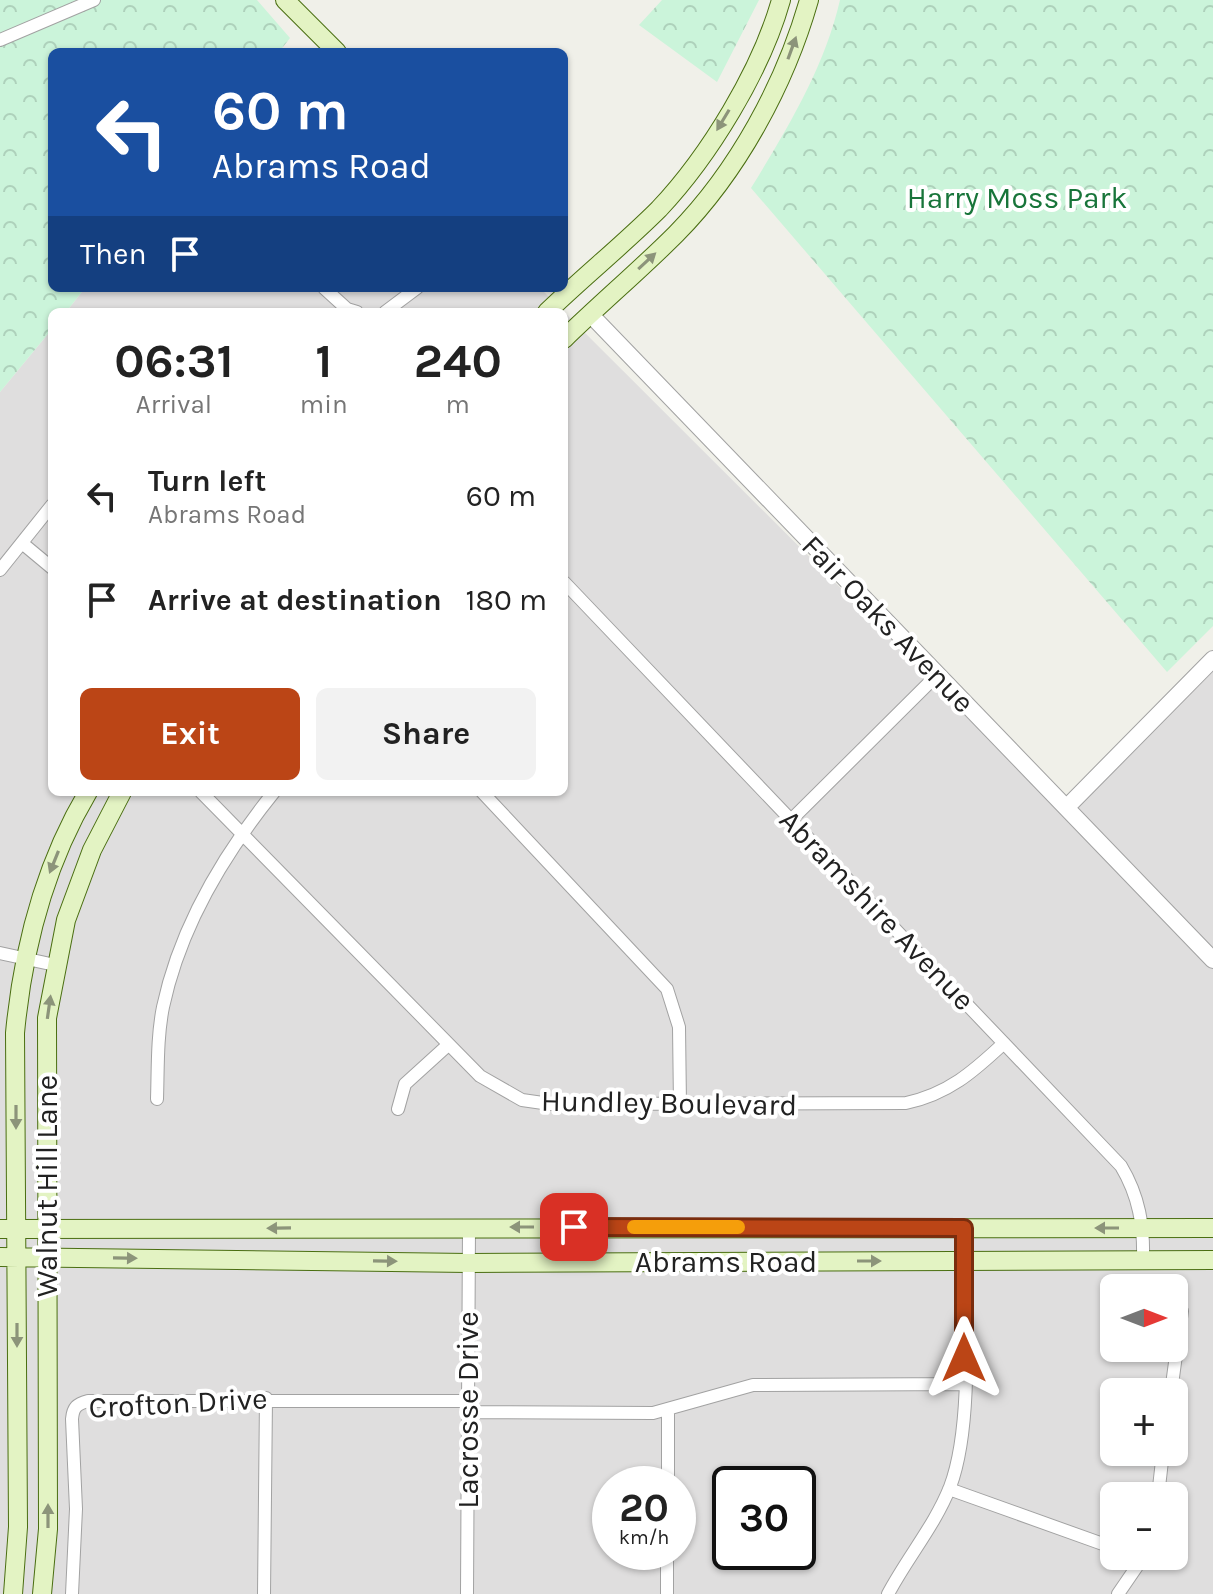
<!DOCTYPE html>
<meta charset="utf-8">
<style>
:root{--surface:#fff;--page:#f2f2f2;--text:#222;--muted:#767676;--accent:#bb4516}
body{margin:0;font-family:Karla,sans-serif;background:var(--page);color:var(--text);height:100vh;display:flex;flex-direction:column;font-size:30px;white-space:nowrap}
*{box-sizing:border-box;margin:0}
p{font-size:26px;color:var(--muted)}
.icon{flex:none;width:44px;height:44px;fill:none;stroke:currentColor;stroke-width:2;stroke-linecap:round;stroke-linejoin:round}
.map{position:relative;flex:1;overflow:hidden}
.side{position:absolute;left:48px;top:308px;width:520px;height:488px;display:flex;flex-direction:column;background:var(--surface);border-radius:12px;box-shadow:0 2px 6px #0004}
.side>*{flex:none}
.top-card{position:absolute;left:48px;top:48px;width:520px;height:244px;border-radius:12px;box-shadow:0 2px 6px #0004;background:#1a4fa0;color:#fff;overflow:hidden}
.needle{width:52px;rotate:90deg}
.tools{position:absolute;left:1100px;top:1274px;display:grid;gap:16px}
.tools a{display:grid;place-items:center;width:88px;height:88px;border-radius:12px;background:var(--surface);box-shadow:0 2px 6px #0004;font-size:40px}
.speed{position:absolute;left:592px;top:1466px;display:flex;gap:16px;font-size:40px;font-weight:700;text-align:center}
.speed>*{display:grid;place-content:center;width:104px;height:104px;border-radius:50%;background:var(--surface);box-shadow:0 2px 6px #0004;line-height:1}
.speed small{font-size:20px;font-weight:400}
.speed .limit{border:4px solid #111;border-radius:12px;background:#fff;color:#111}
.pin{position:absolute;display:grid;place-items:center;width:68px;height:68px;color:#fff;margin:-34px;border-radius:16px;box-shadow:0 4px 12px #0006}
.me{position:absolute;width:88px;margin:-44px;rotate:0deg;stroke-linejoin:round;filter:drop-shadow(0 0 6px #0008)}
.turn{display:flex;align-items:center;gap:28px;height:168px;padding:0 32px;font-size:36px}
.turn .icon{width:104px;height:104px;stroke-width:2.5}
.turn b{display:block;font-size:56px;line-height:68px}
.then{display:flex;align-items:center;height:76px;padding:0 32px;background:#0003;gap:16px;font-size:30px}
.eta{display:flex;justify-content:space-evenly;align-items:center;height:136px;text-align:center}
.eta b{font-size:48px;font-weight:700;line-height:56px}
.action{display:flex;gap:16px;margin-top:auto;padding:16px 32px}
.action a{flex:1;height:92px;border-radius:12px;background:var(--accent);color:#fff;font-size:32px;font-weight:700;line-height:92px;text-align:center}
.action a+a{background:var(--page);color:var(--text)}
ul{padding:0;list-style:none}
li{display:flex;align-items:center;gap:24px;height:104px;padding:0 32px}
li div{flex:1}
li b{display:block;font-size:30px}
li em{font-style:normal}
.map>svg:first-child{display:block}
.residential{fill:#dfdede;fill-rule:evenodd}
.park{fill:url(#park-crowns)}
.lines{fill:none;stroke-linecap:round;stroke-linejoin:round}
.minor-casing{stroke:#a2a2a2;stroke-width:14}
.tertiary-casing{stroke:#a2a2a2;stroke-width:18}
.secondary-casing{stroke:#4a6e11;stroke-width:20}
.minor{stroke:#fff;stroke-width:12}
.tertiary{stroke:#fff;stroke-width:16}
.secondary{stroke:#e3f3c3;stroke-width:18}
.oneway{fill:#8c947a}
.route-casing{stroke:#7a2d0e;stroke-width:20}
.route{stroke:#bb4516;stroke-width:14}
.slow{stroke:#f59e0b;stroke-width:14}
.labels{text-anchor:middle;stroke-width:8;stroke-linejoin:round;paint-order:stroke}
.park-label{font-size:30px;fill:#18753a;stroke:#fff}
.street-label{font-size:30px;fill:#212121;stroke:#fff}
</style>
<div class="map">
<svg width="1213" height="1594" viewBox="0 0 1213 1594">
<defs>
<pattern id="park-crowns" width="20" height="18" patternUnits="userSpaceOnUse" patternTransform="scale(2)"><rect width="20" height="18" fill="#cbf4da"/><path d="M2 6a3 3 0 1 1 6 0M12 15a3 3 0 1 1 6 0" fill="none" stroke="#aed1bb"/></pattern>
</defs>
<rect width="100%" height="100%" fill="#f0f0e9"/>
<path class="residential" d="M85 288H540L1060 807 1213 660V1594H0V392L52 329V792H564V312H66ZM1114 1288H1174V1348H1114ZM1114 1392H1174V1452H1114ZM610 1484H678V1552H610ZM730 1484H798V1552H730ZM1114 1496H1174V1556H1114Z"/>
<path class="park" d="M0 0H257L290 38 279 52H52V288H85L66 312H52V329L0 392Z
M662 0H759L717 82 639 25Z
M840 0H1213V626L1167 672 751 188C787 129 824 69 840 0Z"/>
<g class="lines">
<g class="minor-casing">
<path id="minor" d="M0 40 94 0
M324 288 347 309 357 312
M385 312 417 288
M22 543 52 568
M0 570 52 505
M564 582 1121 1166C1139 1196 1144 1226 1143 1260
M201 792 480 1076 522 1100 550 1104 906 1103C948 1094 973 1072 1004 1043
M482 792 667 989 679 1027 680 1105
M791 820 937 675
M0 953 55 965
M157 1099C158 1068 157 1037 163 1007 180 927 223 855 274 792
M398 1109 405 1084 448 1045
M1171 1392 1182 1311
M469 1412 653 1413 753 1385 964 1384
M668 1484V1411
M949 1489 1114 1548
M1158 1496 1163 1452
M72 1594 76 1509 72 1419C73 1407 77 1404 88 1401H469
M264 1594 266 1398
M467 1594 469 1227
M667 1594V1552
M888 1594C907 1558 935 1525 950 1487 975 1421 964 1301 964 1228
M1118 1594 1144 1556"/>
</g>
<g class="tertiary-casing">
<path id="tertiary" d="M590 314 1213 960
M1067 807 1213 659"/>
</g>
<g class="secondary-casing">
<path id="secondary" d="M285 0 337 52
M547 312C583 277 623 245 659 209 709 156 761 71 781 0
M564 339C601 303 640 270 676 234 738 171 785 84 809 0
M0 1229 1213 1228
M0 1257 469 1263 1213 1260
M13 1594 18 1527 15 1033C23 948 44 866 88 792
M42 1594 48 1529 47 1018 66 920 92 850 122 792"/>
</g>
<use href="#minor" class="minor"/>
<use href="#tertiary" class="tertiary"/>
<use href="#secondary" class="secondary"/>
</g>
<defs><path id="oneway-solid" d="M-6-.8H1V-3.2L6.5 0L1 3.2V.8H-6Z" transform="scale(2)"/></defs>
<g class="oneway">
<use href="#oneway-solid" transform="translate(792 48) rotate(-70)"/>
<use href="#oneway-solid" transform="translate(723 120) rotate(121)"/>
<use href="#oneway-solid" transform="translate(647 261) rotate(-43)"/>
<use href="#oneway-solid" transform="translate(54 862) rotate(112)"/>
<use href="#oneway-solid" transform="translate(49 1007) rotate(-82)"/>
<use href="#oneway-solid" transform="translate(16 1117) rotate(90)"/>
<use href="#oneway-solid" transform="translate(522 1227) rotate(180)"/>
<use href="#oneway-solid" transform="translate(279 1228) rotate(179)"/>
<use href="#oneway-solid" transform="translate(1107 1228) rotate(180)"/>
<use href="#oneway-solid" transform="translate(125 1258) rotate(1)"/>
<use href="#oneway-solid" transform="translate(385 1261) rotate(1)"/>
<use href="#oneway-solid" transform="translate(869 1261)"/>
<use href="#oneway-solid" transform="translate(17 1335) rotate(90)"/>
<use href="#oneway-solid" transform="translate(48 1516) rotate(-90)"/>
</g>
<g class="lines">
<g class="route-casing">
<path id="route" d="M574 1227 964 1228V1358"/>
</g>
<use href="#route" class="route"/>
<path class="slow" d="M634 1227H738"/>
</g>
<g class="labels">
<g class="park-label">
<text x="1017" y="208">Harry Moss Park</text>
</g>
<g class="street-label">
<text transform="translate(888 624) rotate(46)" y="10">Fair Oaks Avenue</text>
<text transform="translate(877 910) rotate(46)" y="10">Abramshire Avenue</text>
<text transform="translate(669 1103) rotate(1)" y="10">Hundley Boulevard</text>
<text transform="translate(47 1186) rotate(-90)" y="10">Walnut Hill Lane</text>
<text x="726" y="1272">Abrams Road</text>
<text transform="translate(178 1403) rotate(-3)" y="10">Crofton Drive</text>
<text transform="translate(468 1410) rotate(-90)" y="10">Lacrosse Drive</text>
</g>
</g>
</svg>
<div class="tools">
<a><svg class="needle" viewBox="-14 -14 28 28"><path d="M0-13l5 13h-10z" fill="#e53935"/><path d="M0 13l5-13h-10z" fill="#767676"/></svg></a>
<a>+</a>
<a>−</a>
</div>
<div class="speed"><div>20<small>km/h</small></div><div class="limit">30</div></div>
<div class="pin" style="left:574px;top:1227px;background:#d93025"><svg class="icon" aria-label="arrive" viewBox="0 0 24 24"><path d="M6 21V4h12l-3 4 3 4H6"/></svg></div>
<svg class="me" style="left:964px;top:1358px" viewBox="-20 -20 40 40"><path d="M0-17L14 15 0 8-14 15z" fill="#bb4516" stroke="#fff" stroke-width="4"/></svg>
<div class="top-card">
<div class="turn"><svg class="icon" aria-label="left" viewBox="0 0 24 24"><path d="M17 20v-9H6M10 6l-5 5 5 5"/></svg><div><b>60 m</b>Abrams Road</div></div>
<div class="then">Then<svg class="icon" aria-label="arrive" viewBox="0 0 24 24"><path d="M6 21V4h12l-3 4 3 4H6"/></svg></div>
</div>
<section class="side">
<div class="eta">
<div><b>06:31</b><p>Arrival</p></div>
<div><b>1</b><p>min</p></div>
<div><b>240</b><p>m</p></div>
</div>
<ul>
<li><svg class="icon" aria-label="left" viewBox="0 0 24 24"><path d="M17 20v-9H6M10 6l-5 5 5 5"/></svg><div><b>Turn left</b><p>Abrams Road</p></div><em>60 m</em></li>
<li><svg class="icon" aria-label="arrive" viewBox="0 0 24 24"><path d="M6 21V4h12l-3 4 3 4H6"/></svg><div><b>Arrive at destination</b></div><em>180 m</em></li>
</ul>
<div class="action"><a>Exit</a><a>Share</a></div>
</section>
</div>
